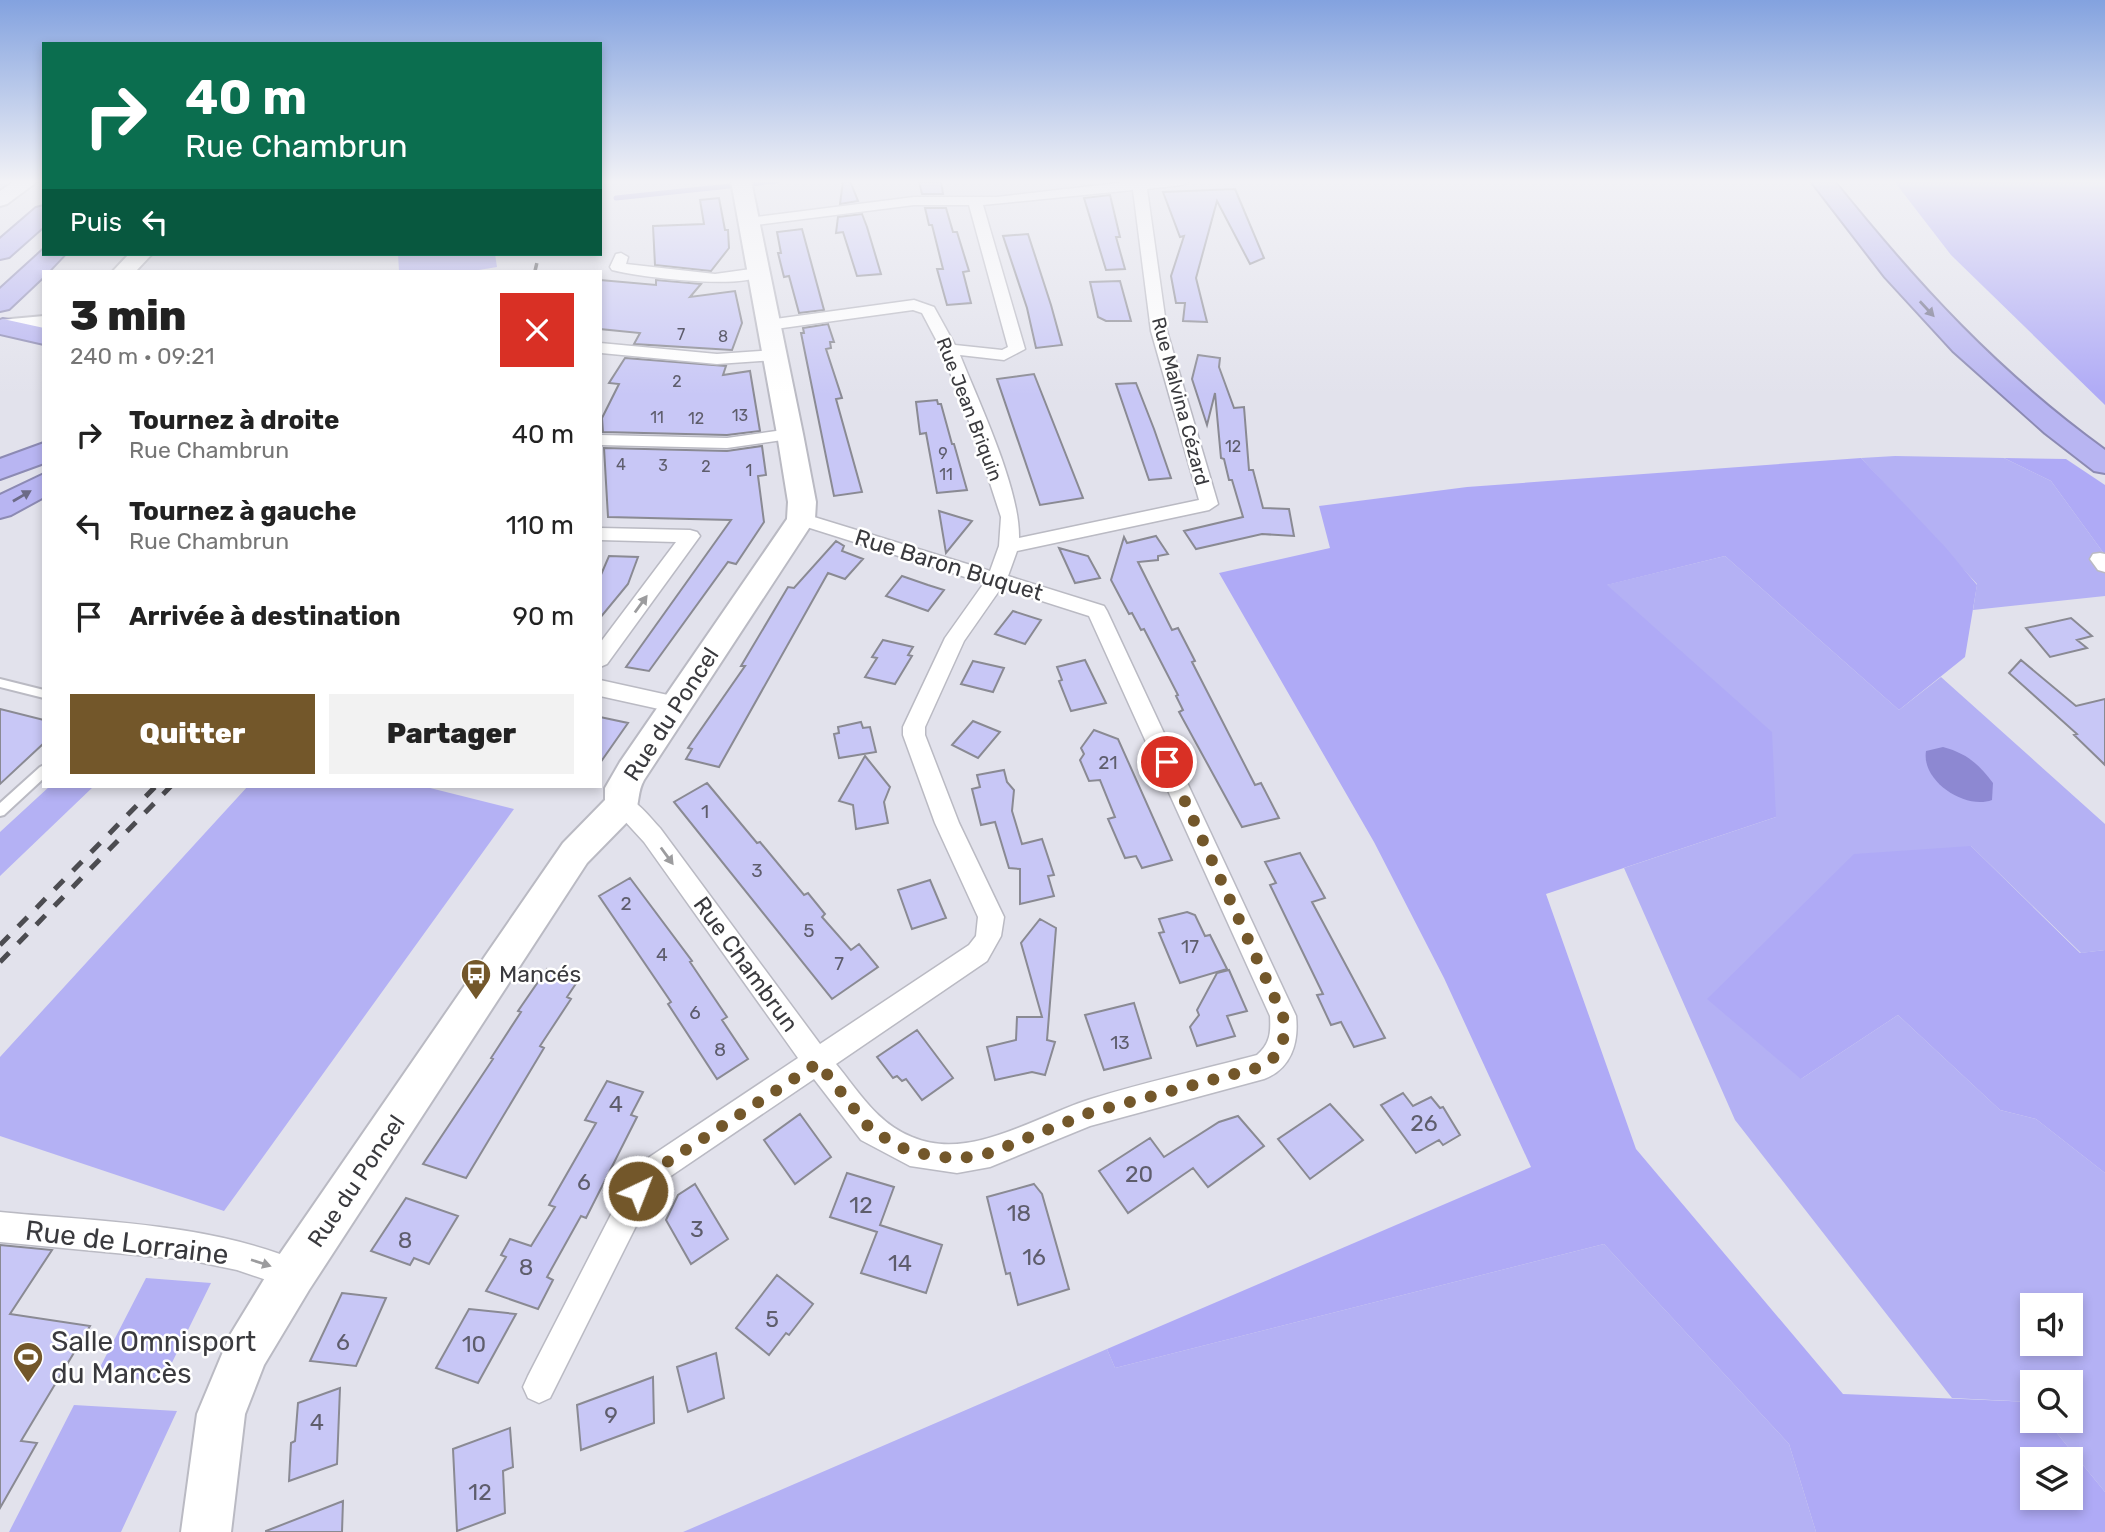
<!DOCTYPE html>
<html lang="fr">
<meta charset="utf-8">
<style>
:root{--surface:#fff;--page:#f2f2f2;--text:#222;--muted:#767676;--accent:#73572a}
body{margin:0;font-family:Rubik,sans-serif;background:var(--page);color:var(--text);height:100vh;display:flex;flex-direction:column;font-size:26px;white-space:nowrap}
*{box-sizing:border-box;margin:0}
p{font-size:23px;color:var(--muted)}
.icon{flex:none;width:38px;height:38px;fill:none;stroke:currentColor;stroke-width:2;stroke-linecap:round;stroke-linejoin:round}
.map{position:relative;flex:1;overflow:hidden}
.drawer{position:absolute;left:42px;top:270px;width:560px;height:518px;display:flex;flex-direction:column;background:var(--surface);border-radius:0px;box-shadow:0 4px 10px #0003}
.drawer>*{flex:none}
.banner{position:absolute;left:42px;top:42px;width:560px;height:214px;border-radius:0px;box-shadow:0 4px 10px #0003;background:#0b6e4f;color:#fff;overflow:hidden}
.tools{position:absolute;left:2020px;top:1293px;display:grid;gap:14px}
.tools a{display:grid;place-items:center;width:63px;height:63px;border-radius:0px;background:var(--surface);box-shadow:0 4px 10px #0003;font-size:35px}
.pin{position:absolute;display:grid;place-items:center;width:60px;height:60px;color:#fff;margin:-30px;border:4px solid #fff;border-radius:50%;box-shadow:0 2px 7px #0007}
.me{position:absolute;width:77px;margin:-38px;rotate:43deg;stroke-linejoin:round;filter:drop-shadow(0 0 5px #0008)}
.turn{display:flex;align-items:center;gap:24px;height:147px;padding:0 28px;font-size:32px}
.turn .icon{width:91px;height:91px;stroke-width:2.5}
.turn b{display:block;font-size:49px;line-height:60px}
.then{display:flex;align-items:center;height:66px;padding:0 28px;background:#0003;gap:14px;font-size:26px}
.round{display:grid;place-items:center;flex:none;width:74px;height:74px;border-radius:0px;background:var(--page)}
.headline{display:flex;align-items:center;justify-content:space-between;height:119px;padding:0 28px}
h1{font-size:42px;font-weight:800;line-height:52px}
.button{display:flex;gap:14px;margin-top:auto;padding:14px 28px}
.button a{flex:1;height:80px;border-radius:0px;background:var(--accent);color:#fff;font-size:28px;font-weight:800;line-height:80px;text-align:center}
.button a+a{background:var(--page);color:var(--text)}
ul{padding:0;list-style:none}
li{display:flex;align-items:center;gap:21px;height:91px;padding:0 28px}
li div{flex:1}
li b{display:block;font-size:26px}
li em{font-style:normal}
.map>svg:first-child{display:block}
.green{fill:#b4b1f4;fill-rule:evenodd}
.forest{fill:#afaaf6;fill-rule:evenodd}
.water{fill:#8d88d2}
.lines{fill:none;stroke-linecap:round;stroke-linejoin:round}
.stream{stroke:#8d88d2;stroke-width:5}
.building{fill:#c8c7f6;stroke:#8a8a93;stroke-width:2}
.lane-casing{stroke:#babac3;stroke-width:4}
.street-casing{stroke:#babac3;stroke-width:3}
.secondary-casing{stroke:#babac3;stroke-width:4}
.highway-casing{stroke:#8c8ab3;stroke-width:4}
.lane{fill:#fff;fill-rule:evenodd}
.street{fill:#fff;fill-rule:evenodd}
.secondary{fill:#fff;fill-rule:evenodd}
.highway{fill:#b8b5f2;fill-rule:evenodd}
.rail-far1{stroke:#4c4c51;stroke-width:3.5;stroke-dasharray:8 8;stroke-linecap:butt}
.rail{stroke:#4c4c51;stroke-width:5;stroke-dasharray:13 13;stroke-linecap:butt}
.oneway{fill:#6c6b86}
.oneway2{fill:#9c9c9e}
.route{stroke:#73572a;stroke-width:12;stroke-dasharray:0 21.6}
.labels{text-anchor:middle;stroke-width:5;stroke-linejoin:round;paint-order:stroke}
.far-number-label{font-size:16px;fill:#5e5d6c}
.far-street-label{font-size:19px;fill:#3a3a3e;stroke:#fff}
.number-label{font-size:19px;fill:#5e5d6c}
.street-label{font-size:23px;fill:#3a3a3e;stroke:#fff}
.poi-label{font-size:23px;fill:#3a3a3e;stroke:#fff;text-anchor:start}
.near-number-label{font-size:23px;fill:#5e5d6c}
.near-street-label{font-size:28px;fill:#3a3a3e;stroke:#fff}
.near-poi-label{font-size:28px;fill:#3a3a3e;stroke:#fff;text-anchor:start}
</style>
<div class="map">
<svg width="2105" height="1532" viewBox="0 0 2105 1532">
<rect width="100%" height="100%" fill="#e2e2ec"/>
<path class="green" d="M398 254H495L497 267 473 271H399Z
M1895 456 2004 458 2051 481 2105 555V596L1973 610 1977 584 1861 458Z
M1725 556 1899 710 1941 677 2105 824V950L2081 953 1971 846 1801 1079 1898 1015 2000 1110 2036 1119 2105 1173V1492L2047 1421H2070V1382H2032V1402L1952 1398 1735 1120 1624 868 1776 817 1606 585ZM2032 1306H2070V1344H2032Z
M50 786H94L0 876V832Z
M248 786H422L514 809 224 1211 0 1136V1057Z
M1604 1244 1789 1444 1816 1532H683L1107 1349 1115 1368Z
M146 1278 211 1283 163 1381 95 1377Z
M74 1405 177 1411 121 1532H9Z"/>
<path class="forest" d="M1894 181H2105V405L1951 255Z
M1861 458 1946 548 1977 585 1965 657 1899 710 1725 556 1607 585 1772 732 1776 817 1546 894 1636 1149 1843 1394 2032 1402V1421H2047L2105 1492V1532H1816L1789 1444 1604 1244 1115 1368 1107 1349 1531 1167 1444 978 1374 842 1219 573 1330 548 1319 506 1467 487ZM2032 1460H2070V1498H2032Z
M2004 458 2066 459 2105 485V555L2051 481Z
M1971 846 2080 953 2105 950V1173L2036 1119 2000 1110 1898 1015 1801 1079 1707 999 1854 854Z"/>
<path class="water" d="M1943 747C1966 753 1979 764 1993 783L1992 800C1965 810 1921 781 1926 751Z"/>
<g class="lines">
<path class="stream" d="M616 198 777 181"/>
</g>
<path class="building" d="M843 181H850L858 201 840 204Z
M941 181 943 194H922L919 182Z
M1235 189 1264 258 1250 264 1217 201 1196 278 1207 322 1183 321 1185 303H1176L1171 276 1184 236 1180 237 1163 192Z
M1110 195 1120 237H1116L1125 269 1106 270 1084 198Z
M719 198 725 230H728L729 248 711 271 655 265 653 226 704 224 700 200Z
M925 208H946L953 232H957L969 271 963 272 971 303 947 305 937 269H943L932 225H929Z
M862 214 867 227 881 274 857 276 843 232 836 233 838 217Z
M802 229 824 310 799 313 789 276 784 277 778 253H781L777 232Z
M1028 234 1051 305 1062 345 1036 348 1027 308 1003 236Z
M600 280 656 285V280L701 284 690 297 735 291 742 323 732 350 634 344 640 333 600 329Z
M1120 281 1131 321H1106L1098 317 1090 282Z
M828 324 834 342H830L831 348 826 349 842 398 836 399 862 492 834 496 801 333H804L803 328Z
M1198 355 1220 358 1219 367 1234 408 1244 407 1249 470H1253L1263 508 1289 509 1294 536 1262 534 1196 549 1184 531 1243 517 1232 480H1229L1224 459 1221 458 1215 393 1207 425 1192 379Z
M625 358 726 366 723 375 750 371 760 431 727 435 603 432 602 418 619 384 609 383Z
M1034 374 1083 498 1040 505 997 379Z
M1136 383 1154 429 1171 478 1149 480 1116 384Z
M937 400 938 404H941L952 444H954L967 490 937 493 926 433 920 434 916 402Z
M762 446 766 475 758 476 764 522 736 564 728 562 649 671 626 667 731 520 608 517 604 448 727 451Z
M939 511 972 521 946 553Z
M1156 536 1168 554 1158 556V560L1138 562 1172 630 1178 628 1195 661 1192 662 1255 785 1261 783 1279 818 1242 827 1179 712 1183 710 1176 696 1178 695 1144 629 1141 630 1132 613 1129 614 1111 580 1124 537 1127 543Z
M836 541 844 546 842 551 863 559 845 579 828 573 719 767 686 759 692 749 688 748 745 666H741L788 587 794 588Z
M1059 548 1088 556 1100 578 1075 583Z
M609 556 638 557 628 584 600 618V577Z
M902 576 928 585 944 590 928 611 886 596Z
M1013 611 1041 620 1025 644 995 634Z
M2071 618 2092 636 2077 640 2087 648 2050 657 2026 628Z
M883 640 913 647 908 655 912 656 895 684 865 677 877 658 872 657Z
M1085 660 1106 703 1071 711 1059 681 1062 680 1057 667Z
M2021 660 2076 706 2105 699V765L2074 735 2077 734 2009 673Z
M973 661 1004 668 993 692 961 684Z
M0 709 44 720V743L0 784Z
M600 717 628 723 600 763Z
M973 721 1000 732 978 758 952 745Z
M861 722 863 728 870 727 876 752 839 758 834 734 839 733 838 727Z
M1094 730 1118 739 1172 860 1142 868 1136 856 1125 858 1108 819 1115 817 1100 780 1089 781 1080 760 1084 754 1081 748Z
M865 756 890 787 884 802 888 823 856 829 853 805 839 801Z
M1004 770 1007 782 1014 790 1012 811 1022 844 1042 839 1054 875 1048 876 1054 896 1020 904V869L1009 868 995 822 981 825 972 789 980 787 977 775Z
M707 783 757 843 760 842 804 895 808 893 825 914 822 917 851 950 859 944 878 967 832 999 674 802Z
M1300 853 1325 898 1312 902 1385 1038 1354 1047 1341 1022 1331 1025 1317 995 1323 994 1270 885 1276 883 1265 862Z
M630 878 692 961 690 962 727 1017 722 1020 748 1059 717 1079 668 1004 671 1002 599 896Z
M930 880 946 918 912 929 898 890Z
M1187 912 1195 915 1205 936 1210 935 1227 969 1180 983 1159 933 1164 932 1159 919Z
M1040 919 1056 928 1047 1040 1055 1042 1045 1075 1032 1072 995 1080 987 1047 1016 1040 1017 1017H1042L1021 943Z
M547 969 579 979 567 997 571 999 540 1046 544 1048 466 1178 423 1164 493 1059 491 1058 521 1012 518 1011Z
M1229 970 1247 1011 1227 1016 1235 1036 1197 1046 1190 1027 1199 1015 1197 1010 1217 973Z
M1134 1003 1151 1058 1104 1070 1085 1015Z
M917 1030 953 1078 922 1100 906 1079 902 1081 897 1076 893 1078 877 1057Z
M607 1081 643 1092 631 1115 637 1117 586 1218 581 1216 547 1277 553 1280 538 1309 486 1291 506 1257 501 1255 510 1239 531 1246 555 1207 549 1205 596 1123 585 1120Z
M1403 1093 1413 1106 1431 1097 1440 1108 1443 1107 1460 1135 1443 1145 1439 1140 1416 1153 1381 1105Z
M1330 1104 1363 1140 1310 1179 1278 1139Z
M800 1114 831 1157 795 1184 764 1140Z
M1238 1116 1264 1146 1208 1187 1193 1168 1128 1213 1099 1171 1150 1138 1164 1157 1219 1122Z
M847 1173 894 1187 880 1225 942 1245 926 1293 861 1273 877 1232 830 1217Z
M695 1184 728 1239 691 1264 666 1220 678 1195Z
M1034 1184 1042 1194 1069 1289 1018 1305 1010 1273 1006 1274 987 1197Z
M406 1198 458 1216 429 1264 414 1258 410 1265 371 1251Z
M0 1245 52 1250 10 1314 90 1326 21 1441 37 1443 0 1508Z
M777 1275 813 1304 789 1335 786 1333 769 1355 736 1328Z
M342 1293 386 1298 356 1366 310 1361Z
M469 1309 516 1314 478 1383 436 1368Z
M716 1353 724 1398 688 1412 677 1367Z
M653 1377 654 1423 581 1450 577 1405Z
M340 1388 337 1464 289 1481 291 1443 295 1441 298 1403Z
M510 1428 513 1467 503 1471 505 1513 457 1531 453 1449Z
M343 1501 342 1532H266V1531Z"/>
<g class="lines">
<g class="lane-casing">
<path id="lane" d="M0 679 44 690V698L0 687Z
M44 765V778L4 815 0 816V803L40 767Z"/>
</g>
<g class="street-casing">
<path id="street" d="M1136 181H1189L1182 185 1147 189 1167 331 1218 504 1209 510 1017 551 1008 576 1104 606 1107 611 1296 1016C1299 1043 1291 1069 1264 1079L1090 1126 990 1167 957 1173 910 1166 861 1140 814 1079 656 1186 550 1398 539 1403 528 1398 523 1387 528 1376 636 1166 798 1058 644 842 610 805 614 798C633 792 648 816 660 828L820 1044 969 945 976 936 978 917 935 823 903 735V727L945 638 984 583 794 523 792 519 794 515 801 513 990 571 999 546 1001 517 975 437 941 349 922 313 913 310 768 330 760 325 768 320 914 300 934 307 955 345 1002 350 1008 347 969 205H914L748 226 741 222 748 218 914 197H997ZM1133 190 1151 331 1199 500 1019 538C1020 488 979 403 960 355L1004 360 1025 349 983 205ZM1001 588 1089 616 1270 1016C1271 1033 1270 1044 1257 1055 1201 1070 1145 1082 1091 1099 1036 1116 970 1162 912 1137 877 1123 859 1092 836 1064L987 961 1001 936 1004 917 959 823 925 735V727L964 641Z
M621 253 628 257 626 264 715 274 758 268 766 273C746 291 639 277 612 270L610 267 616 254Z
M600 343 717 354 775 350 783 355 775 360 717 364 601 353Z
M790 429 799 434 796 438 727 448 600 445V435L727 438Z
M600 528 690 530 697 532 700 536 607 664 600 667V643L676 542 600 540Z
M2100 553 2105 554V572L2098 570 2090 559 2093 554Z
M600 680 677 697 685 699 688 705 685 711 677 713 600 696Z
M0 1212C103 1222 208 1223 304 1263L308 1274 304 1285 293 1289 237 1270 189 1260 0 1242Z"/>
</g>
<g class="secondary-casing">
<path id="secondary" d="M15 181H38L7 204 0 206V191Z
M731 181H751L803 434 816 502 815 519 644 780C637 792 640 803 634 815L587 863 309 1290 264 1365 245 1414 231 1532H181L197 1414 230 1335 277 1258 563 843 605 800V788L620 762 787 519 788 502 777 434Z
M129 254H152L136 271H113Z
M44 316V330L0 334V320Z"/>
</g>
<g class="highway-casing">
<path id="highway" d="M1811 181H1834C1918 285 1995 370 2105 450V473L2094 471 2045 433 1953 351 1885 277Z
M44 206V226L9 257 0 259V239L36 208Z
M44 249V254H65L49 271H44V276L9 309 0 311V289Z
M3 319 44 328V344L0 334V320Z
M44 443V463L0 479V459Z
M44 474V497L11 515 0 518V495Z"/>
</g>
<use href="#lane" class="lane"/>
<use href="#street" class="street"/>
<use href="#secondary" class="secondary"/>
<use href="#highway" class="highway"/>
<path class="rail-far1" d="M535 271 539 254"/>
<path class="rail" d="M0 945 156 786
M0 962 171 786"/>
</g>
<defs><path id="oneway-solid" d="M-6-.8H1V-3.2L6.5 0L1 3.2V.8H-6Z" transform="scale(1.75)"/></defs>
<g class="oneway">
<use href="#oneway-solid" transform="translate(1927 309) rotate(47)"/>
<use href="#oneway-solid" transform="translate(22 496) rotate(-30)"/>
</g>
<g class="oneway2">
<use href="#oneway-solid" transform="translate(641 604) rotate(-54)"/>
<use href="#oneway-solid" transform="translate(667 856) rotate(54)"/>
<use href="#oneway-solid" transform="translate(261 1263) rotate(18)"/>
</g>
<linearGradient id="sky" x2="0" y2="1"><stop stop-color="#83a2df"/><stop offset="0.46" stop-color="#f2f2f6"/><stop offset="1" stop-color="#f2f2f6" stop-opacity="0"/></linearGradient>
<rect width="2105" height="395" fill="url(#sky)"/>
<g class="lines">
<path class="route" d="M638 1191 646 1176 818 1063 871 1130 910 1152 957 1159 990 1153 1089 1113 1264 1066C1283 1052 1286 1039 1283 1016L1167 762"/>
</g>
<defs>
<g id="bus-pin" transform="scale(1.575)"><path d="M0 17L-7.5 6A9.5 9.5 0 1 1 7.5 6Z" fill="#73572a" stroke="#fff"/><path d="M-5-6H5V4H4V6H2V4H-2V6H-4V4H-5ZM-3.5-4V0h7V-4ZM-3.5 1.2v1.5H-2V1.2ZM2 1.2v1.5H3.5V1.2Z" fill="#fff"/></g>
<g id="stadium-pin" transform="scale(1.575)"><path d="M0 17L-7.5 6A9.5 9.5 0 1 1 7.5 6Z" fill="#73572a" stroke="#fff"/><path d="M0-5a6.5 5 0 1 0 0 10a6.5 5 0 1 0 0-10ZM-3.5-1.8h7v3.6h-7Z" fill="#fff"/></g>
</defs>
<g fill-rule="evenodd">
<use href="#bus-pin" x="476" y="974"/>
<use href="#stadium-pin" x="28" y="1357"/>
</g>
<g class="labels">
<g class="far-number-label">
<text x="681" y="340">7</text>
<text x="723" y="342">8</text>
<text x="677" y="387">2</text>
<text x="740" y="421">13</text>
<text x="657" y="423">11</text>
<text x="696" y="424">12</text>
<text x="1233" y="452">12</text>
<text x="943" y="459">9</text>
<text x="621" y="470">4</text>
<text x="663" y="471">3</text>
<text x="706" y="472">2</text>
<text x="749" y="476">1</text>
<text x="946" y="480">11</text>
</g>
<g class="far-street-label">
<text transform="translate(1181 401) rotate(75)" y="7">Rue Malvina Cézard</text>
<text transform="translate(970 409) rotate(69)" y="7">Rue Jean Briquin</text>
</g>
<g class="number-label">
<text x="1108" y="769">21</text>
<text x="705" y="818">1</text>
<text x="757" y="877">3</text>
<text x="626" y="910">2</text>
<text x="809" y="937">5</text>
<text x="1190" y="953">17</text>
<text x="662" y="961">4</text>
<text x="839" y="970">7</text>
<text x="695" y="1019">6</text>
<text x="1120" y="1049">13</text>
<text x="720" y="1056">8</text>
</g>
<g class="street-label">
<text transform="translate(949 565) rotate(17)" y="8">Rue Baron Buquet</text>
<text transform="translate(671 714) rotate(-57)" y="8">Rue du Poncel</text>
<text transform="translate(746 964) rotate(54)" y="8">Rue Chambrun</text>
<text transform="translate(356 1181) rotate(-56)" y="8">Rue du Poncel</text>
</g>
<g class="poi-label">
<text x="499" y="982">Mancés</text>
</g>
<g class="near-number-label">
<text x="616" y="1112">4</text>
<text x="1424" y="1131">26</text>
<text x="1139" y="1182">20</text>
<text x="584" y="1190">6</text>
<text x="861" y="1213">12</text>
<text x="1019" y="1221">18</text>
<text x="697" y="1237">3</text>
<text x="405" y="1248">8</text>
<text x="1034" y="1265">16</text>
<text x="900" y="1271">14</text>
<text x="526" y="1275">8</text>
<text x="772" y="1327">5</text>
<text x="343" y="1350">6</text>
<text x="474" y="1352">10</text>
<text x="611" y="1423">9</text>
<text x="317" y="1430">4</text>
<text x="480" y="1500">12</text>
</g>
<g class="near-street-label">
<text transform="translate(127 1242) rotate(7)" y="10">Rue de Lorraine</text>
</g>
<g class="near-poi-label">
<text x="51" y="1351">Salle Omnisport<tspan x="51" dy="32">du Mancès</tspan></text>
</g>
</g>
</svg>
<div class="tools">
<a><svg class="icon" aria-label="sound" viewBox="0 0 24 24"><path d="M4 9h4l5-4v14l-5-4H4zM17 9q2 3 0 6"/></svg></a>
<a><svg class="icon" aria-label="search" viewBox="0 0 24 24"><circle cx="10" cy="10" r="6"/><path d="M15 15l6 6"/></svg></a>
<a><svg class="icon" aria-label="layers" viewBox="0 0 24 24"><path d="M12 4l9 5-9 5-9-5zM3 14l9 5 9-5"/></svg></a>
</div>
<div class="pin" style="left:1167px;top:762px;background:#d93025"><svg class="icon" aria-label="arrive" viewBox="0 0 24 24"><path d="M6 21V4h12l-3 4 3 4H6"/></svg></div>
<svg class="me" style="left:638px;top:1191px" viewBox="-20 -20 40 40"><circle r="17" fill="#73572a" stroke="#fff" stroke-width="3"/><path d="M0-11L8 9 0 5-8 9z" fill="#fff"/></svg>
<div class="banner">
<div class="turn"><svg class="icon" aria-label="right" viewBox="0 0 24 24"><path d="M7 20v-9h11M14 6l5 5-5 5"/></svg><div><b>40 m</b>Rue Chambrun</div></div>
<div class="then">Puis<svg class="icon" aria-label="left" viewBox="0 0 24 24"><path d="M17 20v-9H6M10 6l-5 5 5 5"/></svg></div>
</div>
<section class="drawer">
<div class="headline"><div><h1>3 min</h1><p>240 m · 09:21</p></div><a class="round" style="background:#d93025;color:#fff"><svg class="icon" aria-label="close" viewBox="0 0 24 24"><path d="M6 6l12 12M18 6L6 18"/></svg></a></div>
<ul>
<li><svg class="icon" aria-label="right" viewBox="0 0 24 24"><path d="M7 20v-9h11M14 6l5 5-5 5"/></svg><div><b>Tournez à droite</b><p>Rue Chambrun</p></div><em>40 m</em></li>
<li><svg class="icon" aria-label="left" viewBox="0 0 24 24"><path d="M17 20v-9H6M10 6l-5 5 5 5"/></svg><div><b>Tournez à gauche</b><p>Rue Chambrun</p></div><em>110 m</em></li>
<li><svg class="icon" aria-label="arrive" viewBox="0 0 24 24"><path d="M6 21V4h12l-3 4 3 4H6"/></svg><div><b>Arrivée à destination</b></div><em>90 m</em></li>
</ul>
<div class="button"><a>Quitter</a><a>Partager</a></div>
</section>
</div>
